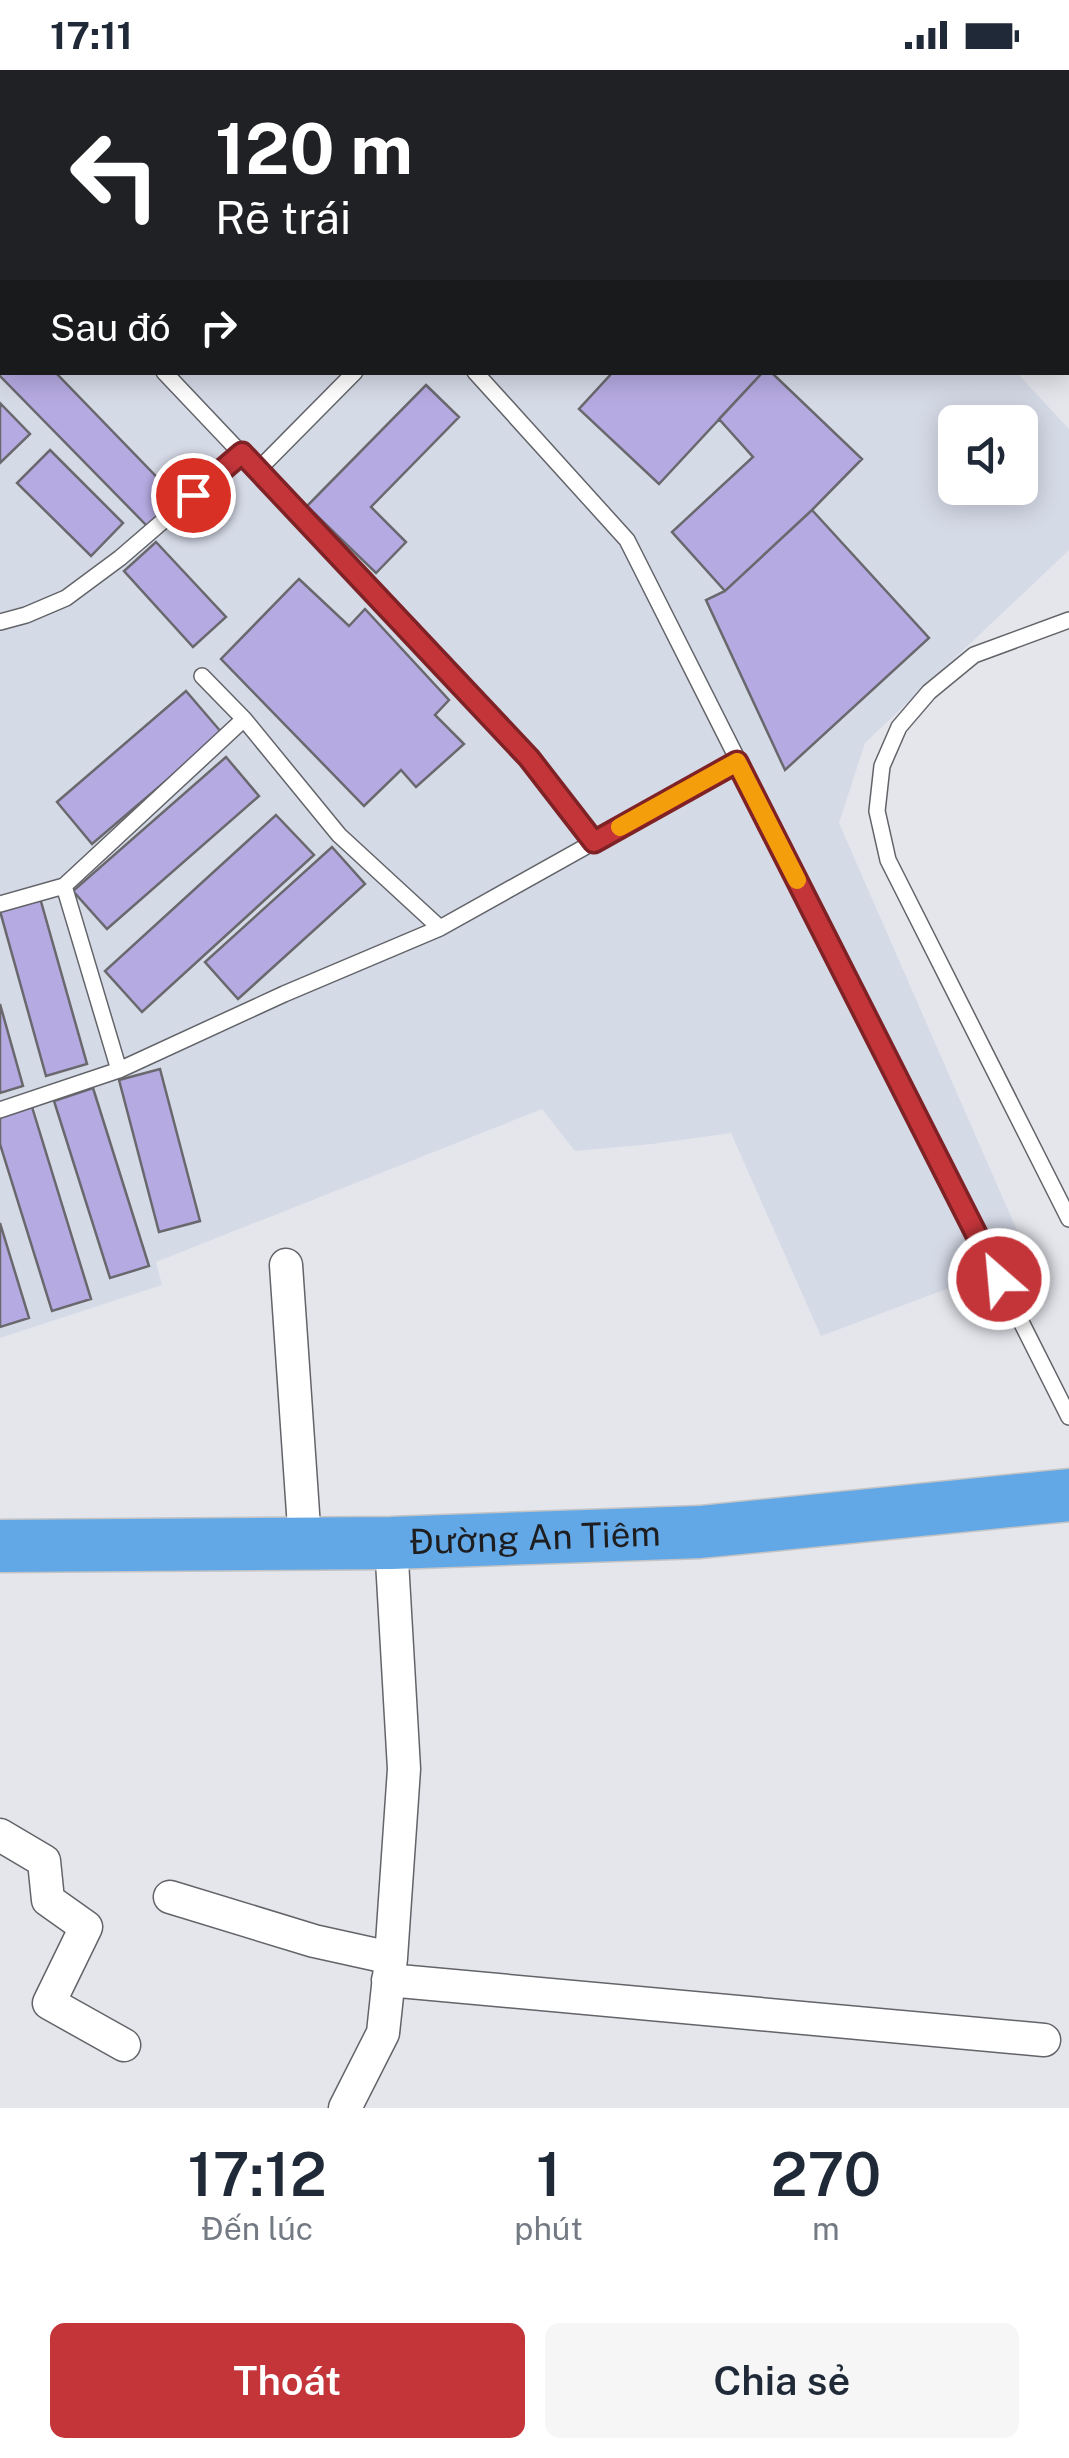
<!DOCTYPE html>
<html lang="vi">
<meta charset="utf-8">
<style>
:root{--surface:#fff;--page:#f6f6f7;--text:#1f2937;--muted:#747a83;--accent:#c4353a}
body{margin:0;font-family:"Public Sans",sans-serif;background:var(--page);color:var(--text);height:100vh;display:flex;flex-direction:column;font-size:38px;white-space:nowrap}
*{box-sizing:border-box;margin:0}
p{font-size:32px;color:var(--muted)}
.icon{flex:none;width:55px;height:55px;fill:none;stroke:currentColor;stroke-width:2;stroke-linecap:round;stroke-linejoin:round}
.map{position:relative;height:2038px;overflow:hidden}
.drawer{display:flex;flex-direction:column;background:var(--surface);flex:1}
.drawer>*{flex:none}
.top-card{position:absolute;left:0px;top:0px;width:1070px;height:305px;box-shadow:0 5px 25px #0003;background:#202124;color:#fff;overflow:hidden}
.controls{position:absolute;left:938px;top:335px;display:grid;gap:20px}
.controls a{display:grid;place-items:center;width:100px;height:100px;border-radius:15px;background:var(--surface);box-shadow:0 5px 25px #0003;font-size:50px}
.pin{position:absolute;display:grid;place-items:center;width:85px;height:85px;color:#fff;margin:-42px;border:5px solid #fff;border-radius:50%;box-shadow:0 2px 10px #0007}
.me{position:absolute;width:110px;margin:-55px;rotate:333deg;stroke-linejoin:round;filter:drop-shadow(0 0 8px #0008)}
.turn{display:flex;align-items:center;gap:35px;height:210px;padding:0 50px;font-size:45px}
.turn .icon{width:130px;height:130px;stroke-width:2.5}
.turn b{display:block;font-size:70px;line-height:85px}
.then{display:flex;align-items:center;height:95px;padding:0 50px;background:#0003;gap:20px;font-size:38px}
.eta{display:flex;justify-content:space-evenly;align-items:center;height:170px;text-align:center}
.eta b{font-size:60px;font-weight:600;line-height:70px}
.button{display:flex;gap:20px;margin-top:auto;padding:20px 50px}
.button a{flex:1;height:115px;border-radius:15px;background:var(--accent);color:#fff;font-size:40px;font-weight:600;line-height:115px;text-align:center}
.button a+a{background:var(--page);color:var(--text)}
.status{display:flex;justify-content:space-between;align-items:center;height:70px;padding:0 50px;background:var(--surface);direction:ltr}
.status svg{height:28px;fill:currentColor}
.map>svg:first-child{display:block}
.built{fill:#d5dae7;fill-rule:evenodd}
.building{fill:#b6aae2;stroke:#69686d;stroke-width:2.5}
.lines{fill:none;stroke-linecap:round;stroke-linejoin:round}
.service-casing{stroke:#626469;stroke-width:18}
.minor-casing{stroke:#626469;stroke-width:35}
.trunk-casing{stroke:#c4c4c5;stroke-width:55}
.service{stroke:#fff;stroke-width:15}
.minor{stroke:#fff;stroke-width:32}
.trunk{stroke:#62a8e6;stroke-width:52}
.route-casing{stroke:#7f2226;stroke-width:25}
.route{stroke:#c4353a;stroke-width:18}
.slow{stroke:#f59e0b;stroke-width:18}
.labels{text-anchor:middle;stroke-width:10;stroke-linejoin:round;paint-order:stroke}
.street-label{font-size:35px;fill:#1e1e21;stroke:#fff}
</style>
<div class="status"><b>17:11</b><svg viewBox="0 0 49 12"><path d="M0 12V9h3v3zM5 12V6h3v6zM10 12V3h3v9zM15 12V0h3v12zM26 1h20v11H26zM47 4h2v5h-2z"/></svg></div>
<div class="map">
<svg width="1069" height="2038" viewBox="0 0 1069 2038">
<rect width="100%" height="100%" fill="#e4e6ec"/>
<path class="built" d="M0 0H735L738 2H2V302L1017 303 1069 359V480L865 673 839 753 1029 1188 821 1266 731 1063 652 1074 575 1081 542 1039 156 1192 162 1215 0 1268ZM955 352H1020V418H955Z"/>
<path class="building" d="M0 246 2 249V302H55L177 428 148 457 0 306Z
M613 302H763L659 414 579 339Z
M763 302H771L862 389 812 440 725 521 672 462 753 387 719 349Z
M426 315 459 347 371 437 406 472 376 503 307 436Z
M0 333 30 364 0 393Z
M50 380 123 453 91 486 17 413Z
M812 440 929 568 785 700 706 530 725 521Z
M156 472 226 547 193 577 124 501Z
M299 509 349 556 365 539 449 630 435 645 464 674 416 717 401 700 364 736 221 589Z
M186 621 222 663 92 774 57 732Z
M226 687 259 726 107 859 73 821Z
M276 745 314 785 142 942 105 901Z
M332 777 365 814 238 929 205 892Z
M40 828 87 994 46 1006 0 841Z
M0 934 23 1016 0 1023Z
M160 999 200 1151 159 1162 119 1010Z
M93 1018 149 1196 110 1208 54 1031Z
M32 1037 91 1229 52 1241 0 1074V1047Z
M0 1153 29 1248 0 1257Z"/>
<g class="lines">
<g class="service-casing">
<path id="service" d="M0 97 2 99
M164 302 529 687 594 772
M475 302 627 470 1069 1347
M258 400 355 302
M1069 550 974 585 929 622 899 657 882 696 877 741 888 790 1069 1149
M0 552 26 545 66 528 120 488 242 383
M202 606 244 649 339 765 440 858 737 692
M64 816 119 1000
M0 834 64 816 244 649
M0 1040 119 1000 284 924 440 858"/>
</g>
<g class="minor-casing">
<path id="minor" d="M286 1195 305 1472
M0 1765 44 1791 48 1830 86 1857 49 1933 124 1975
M170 1827 314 1871 391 1888
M388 1910 1044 1970
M345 2038 383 1963 391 1888 404 1699 391 1473"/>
</g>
<g class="trunk-casing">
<g id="trunk">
<path id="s1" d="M0 1476 391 1473 700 1462 1069 1425"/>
</g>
</g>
<use href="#service" class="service"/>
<use href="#minor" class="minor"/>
<use href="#trunk" class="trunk"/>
</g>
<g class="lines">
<g class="route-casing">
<path id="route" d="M193 425 242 383 529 688 594 772 737 692 999 1209"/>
</g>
<use href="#route" class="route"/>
<path class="slow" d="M620 757 737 692 797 810"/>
</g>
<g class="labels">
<g class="street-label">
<text dy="12" stroke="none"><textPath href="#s1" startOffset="535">Đường An Tiêm</textPath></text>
</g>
</g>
</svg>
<div class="controls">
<a><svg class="icon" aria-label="sound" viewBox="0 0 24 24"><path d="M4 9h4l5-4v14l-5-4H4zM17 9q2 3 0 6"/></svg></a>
</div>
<div class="pin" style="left:193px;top:425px;background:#d93025"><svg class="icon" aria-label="arrive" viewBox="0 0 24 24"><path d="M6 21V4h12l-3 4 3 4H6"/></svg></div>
<svg class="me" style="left:999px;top:1209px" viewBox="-20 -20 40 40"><circle r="17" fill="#c4353a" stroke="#fff" stroke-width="3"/><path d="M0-11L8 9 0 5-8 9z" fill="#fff"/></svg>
<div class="top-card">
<div class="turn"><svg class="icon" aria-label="left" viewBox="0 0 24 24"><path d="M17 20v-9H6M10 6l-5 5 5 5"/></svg><div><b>120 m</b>Rẽ trái</div></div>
<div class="then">Sau đó<svg class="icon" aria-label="right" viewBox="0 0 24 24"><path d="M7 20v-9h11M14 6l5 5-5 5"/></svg></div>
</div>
</div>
<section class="drawer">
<div class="eta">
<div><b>17:12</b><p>Đến lúc</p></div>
<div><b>1</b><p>phút</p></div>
<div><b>270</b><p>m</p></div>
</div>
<div class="button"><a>Thoát</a><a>Chia sẻ</a></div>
</section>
